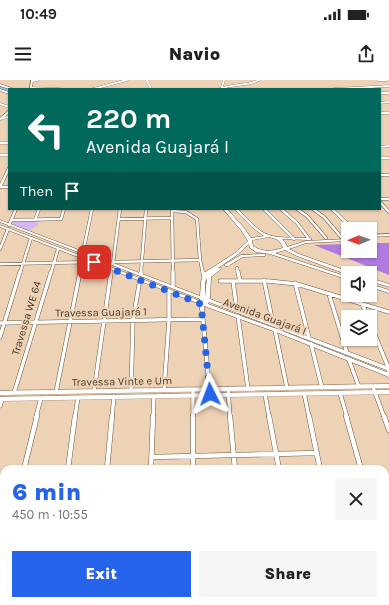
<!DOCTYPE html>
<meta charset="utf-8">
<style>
:root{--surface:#fff;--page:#f6f6f6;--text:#222;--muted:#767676;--accent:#2563eb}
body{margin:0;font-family:Karla,sans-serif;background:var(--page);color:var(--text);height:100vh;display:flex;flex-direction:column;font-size:15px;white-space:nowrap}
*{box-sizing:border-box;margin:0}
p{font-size:13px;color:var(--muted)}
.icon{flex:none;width:22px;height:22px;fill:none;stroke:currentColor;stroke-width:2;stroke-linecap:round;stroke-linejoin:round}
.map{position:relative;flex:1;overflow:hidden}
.side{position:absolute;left:0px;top:385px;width:389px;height:140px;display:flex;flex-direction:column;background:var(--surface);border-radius:12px 12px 0 0;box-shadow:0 1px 3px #0004}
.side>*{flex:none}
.banner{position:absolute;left:8px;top:8px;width:373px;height:122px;border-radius:0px;box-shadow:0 1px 3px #0004;background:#00695c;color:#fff;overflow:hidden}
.needle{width:26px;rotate:269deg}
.tools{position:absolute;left:341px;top:142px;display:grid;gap:8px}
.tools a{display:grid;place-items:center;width:36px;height:36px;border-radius:0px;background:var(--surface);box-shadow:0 1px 3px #0004;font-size:20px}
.pin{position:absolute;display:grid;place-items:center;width:34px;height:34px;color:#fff;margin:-17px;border-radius:8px;box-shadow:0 2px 6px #0006}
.me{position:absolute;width:44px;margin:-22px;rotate:357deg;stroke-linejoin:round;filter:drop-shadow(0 0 3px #0008)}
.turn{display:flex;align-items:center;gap:14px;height:84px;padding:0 12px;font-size:18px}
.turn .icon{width:52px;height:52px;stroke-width:2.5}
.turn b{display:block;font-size:28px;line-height:34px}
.then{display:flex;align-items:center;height:38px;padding:0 12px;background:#0003;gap:8px;font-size:15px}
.round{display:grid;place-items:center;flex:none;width:42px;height:42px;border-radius:0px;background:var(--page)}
.summary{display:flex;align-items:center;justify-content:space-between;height:68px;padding:0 12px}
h1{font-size:24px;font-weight:800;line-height:30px;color:var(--accent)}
.primary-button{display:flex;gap:8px;margin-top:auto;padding:8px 12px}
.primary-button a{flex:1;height:46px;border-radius:0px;background:var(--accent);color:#fff;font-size:16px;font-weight:800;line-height:46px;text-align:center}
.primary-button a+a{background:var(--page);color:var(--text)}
.status{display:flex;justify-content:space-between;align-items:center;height:28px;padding:0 20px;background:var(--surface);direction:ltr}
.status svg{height:11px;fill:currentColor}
header{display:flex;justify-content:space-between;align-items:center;height:52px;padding:0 12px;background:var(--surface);font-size:18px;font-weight:800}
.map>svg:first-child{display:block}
.green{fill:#d5b6f3}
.forest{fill:#b17ae1}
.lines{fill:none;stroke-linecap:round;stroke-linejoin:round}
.river{fill:#8cc3f7;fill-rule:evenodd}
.street-far3-casing{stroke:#70573d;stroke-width:2.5}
.street-far2-casing{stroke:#70573d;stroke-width:3.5}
.street-far1-casing{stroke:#70573d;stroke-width:4.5}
.street-casing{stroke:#70573d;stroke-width:5.5}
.secondary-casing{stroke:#70573d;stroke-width:1}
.primary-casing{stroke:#70573d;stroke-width:0.5}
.street-far3{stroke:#fff;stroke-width:2}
.street-far2{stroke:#fff;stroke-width:2.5}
.street-far1{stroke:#fff;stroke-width:3.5}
.street{stroke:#fff;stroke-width:4.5}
.secondary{fill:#fff;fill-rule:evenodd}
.primary{fill:#fff;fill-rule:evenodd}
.route{stroke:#2563eb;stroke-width:7;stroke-dasharray:0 12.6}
.labels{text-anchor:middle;stroke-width:4;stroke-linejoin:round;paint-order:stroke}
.street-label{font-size:11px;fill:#453a2e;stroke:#eed2b5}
</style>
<div class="status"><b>10:49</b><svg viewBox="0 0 49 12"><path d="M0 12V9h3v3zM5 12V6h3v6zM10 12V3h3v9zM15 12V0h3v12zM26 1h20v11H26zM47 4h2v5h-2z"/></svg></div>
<header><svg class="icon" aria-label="menu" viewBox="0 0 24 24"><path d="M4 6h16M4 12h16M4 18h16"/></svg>Navio<svg class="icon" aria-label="share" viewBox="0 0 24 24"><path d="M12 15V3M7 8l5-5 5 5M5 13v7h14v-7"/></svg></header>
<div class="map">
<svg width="389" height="525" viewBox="0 0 389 525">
<rect width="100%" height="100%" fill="#eed2b5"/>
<path class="green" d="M39 141 38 145 28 151 11 145 13 142Z"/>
<path class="forest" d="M370 163H389V195L314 165 348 164V171H370Z"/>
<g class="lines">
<path class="river" d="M0 6 9 9V12L0 9Z"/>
<g class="street-far3-casing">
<path id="street-far3" d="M147 0 151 9
M378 0H387
M32 1 38 0
M222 7 224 0
M31 8 60 9
M93 9 127 0
M220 9C233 3 247 7 259 0
M334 9 389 6
M380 13H389
M380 23 389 22
M0 24 9 27
M380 33H389
M3 38 9 37
M0 63H9
M380 67 389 66
M0 75H9
M380 78H389"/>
</g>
<g class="street-far2-casing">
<path id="street-far2" d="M380 95H389
M0 107 9 88
M0 107H9
M380 119H389
M380 122 389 132
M172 129 173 193
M264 129 294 159
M281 129 297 143 309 159
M297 129 307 136 326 158
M313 129 324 137 342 158
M332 129 353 149
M172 131 186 132 197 139 200 180 203 193
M119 139 171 138
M11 140 61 139 64 129
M35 140 39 129
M9 145 16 129
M0 169 8 149
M82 177 92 129
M113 182 200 180
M113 183 120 129
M0 184 94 182
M237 188 238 193
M20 193 31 158
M51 193 58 169
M80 193 82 183
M110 193 111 189
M141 193 146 129"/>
</g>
<g class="street-far1-casing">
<path id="street-far1" d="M173 192V206
M203 192 204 197
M238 192 240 201
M141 194V192
M264 200 273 244
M220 201H268L297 204 389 232
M233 201 237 231
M295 203 309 258
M329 214 347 273
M363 226 368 237
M202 229 210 315
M238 236 248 309
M0 243 203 239
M370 243 389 289 388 295
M275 250 287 308
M0 257 20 192
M311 264 322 308
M349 280 359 307
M373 307 384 337
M228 309 230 337
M164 310 169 240V211
M193 310V337
M94 311 111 192
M131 311 133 240 140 199
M56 312 80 192
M14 313 51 192
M304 313 309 337
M340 313 347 337
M265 314 269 337
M0 326 2 319
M36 337 41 318
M75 337 78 317
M112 337 114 316
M153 337 154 316"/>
</g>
<g class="street-casing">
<path id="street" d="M193 336V389
M230 336 235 389
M269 336 279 389
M309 336 320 389
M346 336 361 389
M384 336 389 350
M152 377 317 373
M24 389 37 336
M68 389 75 336
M107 389 112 336
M151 389 153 336
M385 467 389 480
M0 494 4 476
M93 521V525
M145 521V525
M195 521V525
M249 521V525
M300 521 301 525
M350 521 351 525
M44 525 45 521"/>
</g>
<g class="secondary-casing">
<path id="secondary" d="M31 0H33L32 9H30Z
M0 4 12 8V9H9L0 6Z
M0 9 9 12V14L0 11Z
M8 31H9V33L0 41V38Z
M223 129H227L244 148 251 158 264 156 253 148 234 129H238C247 138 257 151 269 155 281 159 297 157 310 158L312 159 310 160 282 159 285 162 287 167 306 161 348 159V161L306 163 289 169 299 174 350 192V193H348V194H346L297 176 285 170 275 173 348 197V199H346L270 174 256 172 250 168 249 164 237 175 218 188H221V189L211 197 210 219 389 287V291L209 222 208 224 277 249 389 293V297L273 251 204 226V230H200V224L0 147V145L200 221V219L0 142V140L200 216 201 202 204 193 235 173 248 161 241 150ZM269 157C277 159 280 160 283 168 272 171 264 173 253 166L252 161 253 160ZM207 198 205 217V202Z
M389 154V156L370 157V155Z
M264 174H265V176L243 177 228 186H226L224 185 241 175Z
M370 198 389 204V207L370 201Z
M370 204 389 210V213L370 207Z"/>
</g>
<g class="primary-casing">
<path id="primary" d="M389 304V308L0 315V311Z
M389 310V314L0 321V317Z"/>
</g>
<use href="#street-far3" class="street-far3"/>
<use href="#street-far2" class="street-far2"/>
<use href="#street-far1" class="street-far1"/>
<use href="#street" class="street"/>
<use href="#secondary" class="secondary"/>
<use href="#primary" class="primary"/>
</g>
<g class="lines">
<path class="route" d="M94 182 201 224 210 314"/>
</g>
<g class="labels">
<g class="street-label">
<text transform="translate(101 232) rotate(-1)" y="4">Travessa Guajará 1</text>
<text transform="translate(265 236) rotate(20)" y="4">Avenida Guajará I</text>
<text transform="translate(26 238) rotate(-73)" y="4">Travessa WE 64</text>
<text transform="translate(122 301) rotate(-1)" y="4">Travessa Vinte e Um</text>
</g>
</g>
</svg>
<div class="tools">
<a><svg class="needle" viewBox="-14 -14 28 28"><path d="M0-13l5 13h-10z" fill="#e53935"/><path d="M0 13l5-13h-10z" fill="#767676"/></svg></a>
<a><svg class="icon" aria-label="sound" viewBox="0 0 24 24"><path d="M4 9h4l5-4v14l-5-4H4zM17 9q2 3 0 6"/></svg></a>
<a><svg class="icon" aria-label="layers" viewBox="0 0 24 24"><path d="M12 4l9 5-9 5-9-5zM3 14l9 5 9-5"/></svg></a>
</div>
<div class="pin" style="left:94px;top:182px;background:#d93025"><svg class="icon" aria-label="arrive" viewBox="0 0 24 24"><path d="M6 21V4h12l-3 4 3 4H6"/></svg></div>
<svg class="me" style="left:210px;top:314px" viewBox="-20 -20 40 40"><path d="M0-17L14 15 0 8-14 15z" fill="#2563eb" stroke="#fff" stroke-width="4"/></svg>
<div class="banner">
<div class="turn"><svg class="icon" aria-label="left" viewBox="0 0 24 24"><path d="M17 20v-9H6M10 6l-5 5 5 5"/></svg><div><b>220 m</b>Avenida Guajará I</div></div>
<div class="then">Then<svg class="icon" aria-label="arrive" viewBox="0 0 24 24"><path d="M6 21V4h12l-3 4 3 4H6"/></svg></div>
</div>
<section class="side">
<div class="summary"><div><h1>6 min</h1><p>450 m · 10:55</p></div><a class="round"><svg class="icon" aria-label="close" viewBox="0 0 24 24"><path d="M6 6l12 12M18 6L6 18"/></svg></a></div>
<div class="primary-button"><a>Exit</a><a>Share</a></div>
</section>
</div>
